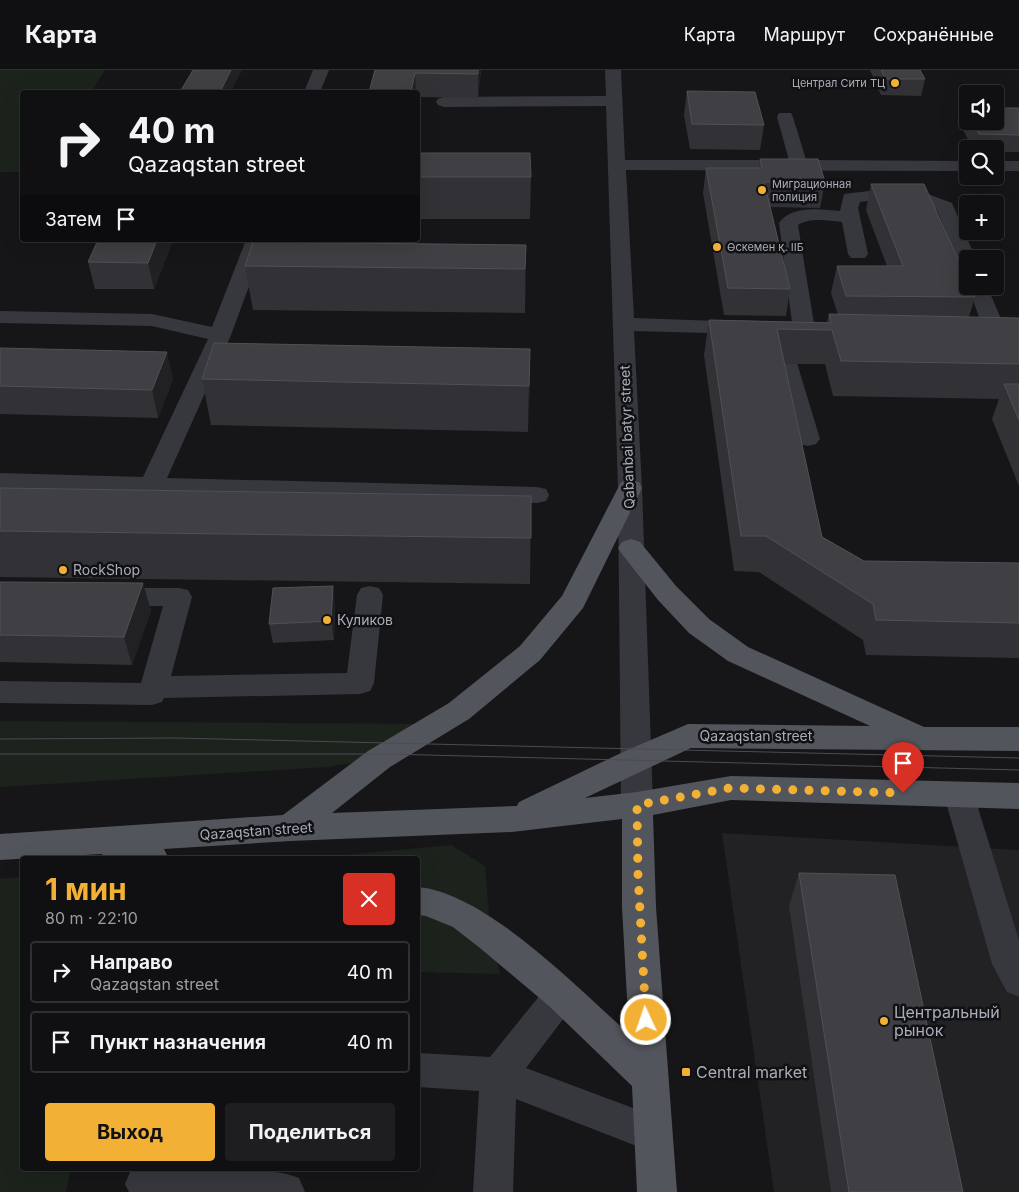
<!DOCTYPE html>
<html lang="ru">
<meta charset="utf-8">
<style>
:root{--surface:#101012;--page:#1e1e20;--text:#f1f3f6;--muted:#9c9d9f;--line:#303032;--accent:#f2b134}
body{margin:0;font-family:Inter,sans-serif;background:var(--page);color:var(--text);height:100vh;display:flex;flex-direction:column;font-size:19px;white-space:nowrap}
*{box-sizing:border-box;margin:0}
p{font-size:16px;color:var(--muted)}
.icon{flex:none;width:28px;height:28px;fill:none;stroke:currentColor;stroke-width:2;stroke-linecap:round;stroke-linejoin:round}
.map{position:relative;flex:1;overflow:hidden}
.drawer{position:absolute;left:20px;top:786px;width:400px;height:315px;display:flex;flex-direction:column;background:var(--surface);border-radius:5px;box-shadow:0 5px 20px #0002,0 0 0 1px var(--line)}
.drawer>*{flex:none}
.guide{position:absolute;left:20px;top:20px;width:400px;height:152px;border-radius:5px;box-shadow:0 5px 20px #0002,0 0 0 1px var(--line);background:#101012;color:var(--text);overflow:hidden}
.tools{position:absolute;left:959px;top:15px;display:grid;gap:10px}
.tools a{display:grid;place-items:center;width:45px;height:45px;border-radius:5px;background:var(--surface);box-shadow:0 5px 20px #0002,0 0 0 1px var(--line);font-size:25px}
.pin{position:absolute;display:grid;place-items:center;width:42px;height:42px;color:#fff;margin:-51px -21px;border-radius:50% 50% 50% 0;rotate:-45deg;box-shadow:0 0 5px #0007}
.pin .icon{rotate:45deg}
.me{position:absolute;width:55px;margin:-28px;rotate:357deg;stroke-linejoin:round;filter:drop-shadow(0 0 4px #0008)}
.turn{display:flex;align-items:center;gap:18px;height:105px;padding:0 25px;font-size:22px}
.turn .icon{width:65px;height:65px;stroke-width:2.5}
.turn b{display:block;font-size:35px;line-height:42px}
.then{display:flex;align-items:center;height:48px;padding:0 25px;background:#0003;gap:10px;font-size:19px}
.round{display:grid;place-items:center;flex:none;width:52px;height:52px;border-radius:5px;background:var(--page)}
.overview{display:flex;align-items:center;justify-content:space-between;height:85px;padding:0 25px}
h1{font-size:30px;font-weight:700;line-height:38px;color:var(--accent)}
.cta{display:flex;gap:10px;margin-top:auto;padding:10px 25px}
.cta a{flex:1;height:58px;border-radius:5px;background:var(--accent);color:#111;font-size:20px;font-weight:700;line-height:58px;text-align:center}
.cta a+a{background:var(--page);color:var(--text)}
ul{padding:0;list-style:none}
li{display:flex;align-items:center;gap:15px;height:62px;margin:0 10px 8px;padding:0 15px;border:2px solid var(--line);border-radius:5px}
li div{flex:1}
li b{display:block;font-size:19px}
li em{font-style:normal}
header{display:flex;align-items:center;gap:30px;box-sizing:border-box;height:70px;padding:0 25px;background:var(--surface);border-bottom:1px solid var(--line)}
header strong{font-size:24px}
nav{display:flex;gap:28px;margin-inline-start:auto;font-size:18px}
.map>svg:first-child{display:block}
.built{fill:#222225}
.green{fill:#1c231d}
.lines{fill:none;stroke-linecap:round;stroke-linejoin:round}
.minor{fill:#37383d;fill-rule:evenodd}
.major{fill:#53555c;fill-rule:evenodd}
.tram{stroke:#4a4c52;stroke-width:1}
.wall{fill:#323236}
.shaded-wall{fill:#212124}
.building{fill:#3f3f44;stroke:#4f5156}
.route{stroke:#f2b134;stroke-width:9;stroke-dasharray:0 16.2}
.poi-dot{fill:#f2b134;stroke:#111113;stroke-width:2}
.labels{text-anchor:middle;stroke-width:5;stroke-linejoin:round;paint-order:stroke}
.far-poi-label{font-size:11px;fill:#a8adb8;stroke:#111113;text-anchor:start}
.street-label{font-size:14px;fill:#a8adb8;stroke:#111113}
.poi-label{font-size:14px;fill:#a8adb8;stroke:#111113;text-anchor:start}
.near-poi-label{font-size:16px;fill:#a8adb8;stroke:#111113;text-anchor:start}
</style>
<header>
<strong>Карта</strong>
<nav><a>Карта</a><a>Маршрут</a><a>Сохранённые</a></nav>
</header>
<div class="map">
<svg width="1019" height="1122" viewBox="0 0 1019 1122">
<rect width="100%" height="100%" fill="#161618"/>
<path class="built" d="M722 763 1019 780V1122H774Z"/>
<path class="green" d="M0 0H105L91 22H22V102H0Z
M0 651 432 654 379 689 327 697 0 717Z
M451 775 485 796 491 868 500 904 418 902V789H305Z
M22 807V1099H71L66 1122H0V809Z"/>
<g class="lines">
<path class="minor" d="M313 0H329L320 22H304Z
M605 0H621L625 90H789L777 47 779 43H791L793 47 806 90 968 91V101L626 100 634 248 746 252 753 254 757 258 753 262 746 264 634 261 642 418 653 735 648 744 637 748 626 744 621 735 618 418 606 36 444 37 438 35 436 32 438 29 444 27 606 26Z
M995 91H1019V101H995Z
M886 119 925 123 952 133 976 189H968V199L961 197 937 140C913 128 885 128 860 132L858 138 868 184 865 188H851L848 184 842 152C828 151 811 147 798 155L815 260 812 265 804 266 796 265 793 260 779 153C791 135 822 139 840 141L844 124Z
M246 170H266L231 265 167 408 537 417 546 419 549 425 546 431 537 433 0 419V403L143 407 208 269 152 256 0 253V241L152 244 212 257Z
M968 215 987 216 1004 256 996 268 969 272 961 271 958 266 961 261 982 256Z
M786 286 794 288 797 293 820 369 816 374 808 376 800 374 796 369 775 293 778 288Z
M370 516 379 518 383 525 374 613 370 621 360 624 164 628 162 632 152 635 0 633V611L141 613 163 536H109L100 534 96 527 100 520 109 518H179L188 520 192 527 171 606 347 603 357 525 361 518Z
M959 712 970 716 974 725 1019 870V927L1007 922 992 894 944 725 948 716Z
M561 909 573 914 579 925 573 936 526 998 665 1050 671 1063 665 1076 652 1082 516 1029 513 1122H473L479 1021 418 1017V983L490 987 549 914Z
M135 1099C178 1099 261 1093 299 1108L305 1122H129L125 1114 131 1100Z"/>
<path class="major" d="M630 410 639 412 642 418 583 538 540 590 469 649 390 697 332 743 517 736 519 732 623 682 688 654 870 656 728 591 689 563 658 530 622 484 618 478 622 472 631 469 640 472 676 516 709 549 748 577 924 657H1019V681L691 678 585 728 637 722 731 706 1019 713V739L731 730 653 745 656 837 677 1122H637L632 1016 549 936 480 878 453 857 426 846 418 845V817C486 823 579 919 629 964L622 837V749L512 762 290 771 164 779 169 789H114L101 784 0 790V764L283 745 368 681 449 633 520 576 562 526 618 418 621 412Z"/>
<path class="tram" d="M0 669 176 668 1019 688
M0 684H387L1019 700"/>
</g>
<path class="wall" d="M375 0H481L478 28 418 27V22H369Z
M870 0H920L925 9 921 26 881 25Z
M687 21 764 55 760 80 690 79 684 45Z
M965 38H968V51H995L1019 38V82H995V79H973L960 54Z
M418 83 531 107 530 149H418Z
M760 89 825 112 820 138 770 137 790 219 786 246 724 245 703 123 706 98H758Z
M871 114 975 227 969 247 1019 248V416L992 349 999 329 833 326 825 294H785L822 467 864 491 1019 493V588L866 585 863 570 759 502 734 501 704 285 709 250 827 252 829 244 838 245 831 223 837 196H887L866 140Z
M173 170 154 219H95L88 192Z
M526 175 525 243 253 240 245 196Z
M0 278 173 309 158 348 0 344Z
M530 279 528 362 211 355 202 309Z
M0 418 531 426 530 514 0 507Z
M0 512 143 513 151 541 132 595 0 592Z
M335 535 334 570 273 573 269 554Z
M799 803 963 1122H831L789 836Z"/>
<path class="shaded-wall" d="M231 0H242L231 22H220Z
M478 0H481L478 28Z
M415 3 416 22H411Z
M157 170H173L154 219 148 193Z
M526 175 525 243V199Z
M530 279V324L528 362 529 316Z
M167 282 173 309 158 348 152 320Z
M143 513 151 541 132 595 124 567Z
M333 516 335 535 334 570 331 551Z"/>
<path class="building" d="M193 0H231L220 22H180Z
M375 0H478V4L415 3 411 22H369Z
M881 0H920L925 9H885Z
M687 21 755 22 764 55 692 54Z
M995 38H1019V65L979 64 972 51H995Z
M418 83H530L531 107H418Z
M760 89H818L825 112H764L790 219 728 218 706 98H762Z
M871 114H924L968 211V216H970L975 227 846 226 837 196H903Z
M98 170H157L148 193 88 192Z
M253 172 526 175 525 199 245 196Z
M829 244 1019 248V294L841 291 832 260 777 259 822 467 864 491 1019 493V553L876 550 873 534 766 466H741L709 250 831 253Z
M214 273 530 279 529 316 202 309Z
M0 278 167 282 152 320 0 316Z
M1004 314H1019V350Z
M0 418 531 426V468L0 461Z
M0 512 143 513 124 567 0 565Z
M333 516 331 551 269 554 273 518Z
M799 803 895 805 963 1122H849Z"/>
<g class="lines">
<path class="route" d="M646 950 638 805 637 735 730 718 903 723"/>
</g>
<g class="poi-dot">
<circle cx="895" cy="13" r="5"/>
<circle cx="762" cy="120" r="5"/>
<circle cx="717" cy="177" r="5"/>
<circle cx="63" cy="500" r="5"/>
<circle cx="327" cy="550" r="5"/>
<circle cx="884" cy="951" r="5"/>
<rect x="681" y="997" width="10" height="10" rx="2.5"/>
</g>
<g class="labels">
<g class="far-poi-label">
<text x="885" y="17" text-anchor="end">Централ Сити ТЦ</text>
<text x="772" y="118">Миграционная<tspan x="772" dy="13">полиция</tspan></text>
<text x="727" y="181">Өскемен қ. ІІБ</text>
</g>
<g class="street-label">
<text transform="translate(627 367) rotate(-92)" y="5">Qabanbai batyr street</text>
<text x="756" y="671">Qazaqstan street</text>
<text transform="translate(256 761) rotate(-4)" y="5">Qazaqstan street</text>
</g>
<g class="poi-label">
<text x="73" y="505">RockShop</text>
<text x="337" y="555">Куликов</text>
</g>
<g class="near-poi-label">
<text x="894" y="948">Центральный<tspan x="894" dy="18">рынок</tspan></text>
<text x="696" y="1008">Central market</text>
</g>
</g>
</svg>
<div class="tools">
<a><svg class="icon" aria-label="sound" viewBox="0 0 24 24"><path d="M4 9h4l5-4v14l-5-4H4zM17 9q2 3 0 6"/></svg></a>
<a><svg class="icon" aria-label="search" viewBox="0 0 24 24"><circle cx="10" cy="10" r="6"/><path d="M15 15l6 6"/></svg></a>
<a>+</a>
<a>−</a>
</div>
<div class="pin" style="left:903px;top:723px;background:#d93025"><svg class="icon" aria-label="arrive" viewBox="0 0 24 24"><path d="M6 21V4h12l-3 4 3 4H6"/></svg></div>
<svg class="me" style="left:646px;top:950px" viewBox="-20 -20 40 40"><circle r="17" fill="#f2b134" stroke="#fff" stroke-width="3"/><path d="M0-11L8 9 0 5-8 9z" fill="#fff"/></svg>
<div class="guide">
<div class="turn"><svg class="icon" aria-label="right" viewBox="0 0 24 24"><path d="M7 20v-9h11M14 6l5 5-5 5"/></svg><div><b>40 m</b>Qazaqstan street</div></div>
<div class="then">Затем<svg class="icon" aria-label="arrive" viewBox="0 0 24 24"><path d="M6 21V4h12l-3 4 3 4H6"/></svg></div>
</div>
<section class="drawer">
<div class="overview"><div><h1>1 мин</h1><p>80 m · 22:10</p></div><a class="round" style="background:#d93025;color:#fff"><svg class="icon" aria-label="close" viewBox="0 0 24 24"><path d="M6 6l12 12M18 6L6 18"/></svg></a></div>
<ul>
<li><svg class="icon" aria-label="right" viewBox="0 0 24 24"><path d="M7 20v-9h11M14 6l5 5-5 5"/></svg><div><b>Направо</b><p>Qazaqstan street</p></div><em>40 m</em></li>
<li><svg class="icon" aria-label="arrive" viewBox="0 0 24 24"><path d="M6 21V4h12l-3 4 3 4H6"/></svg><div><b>Пункт назначения</b></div><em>40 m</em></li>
</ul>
<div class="cta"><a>Выход</a><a>Поделиться</a></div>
</section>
</div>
